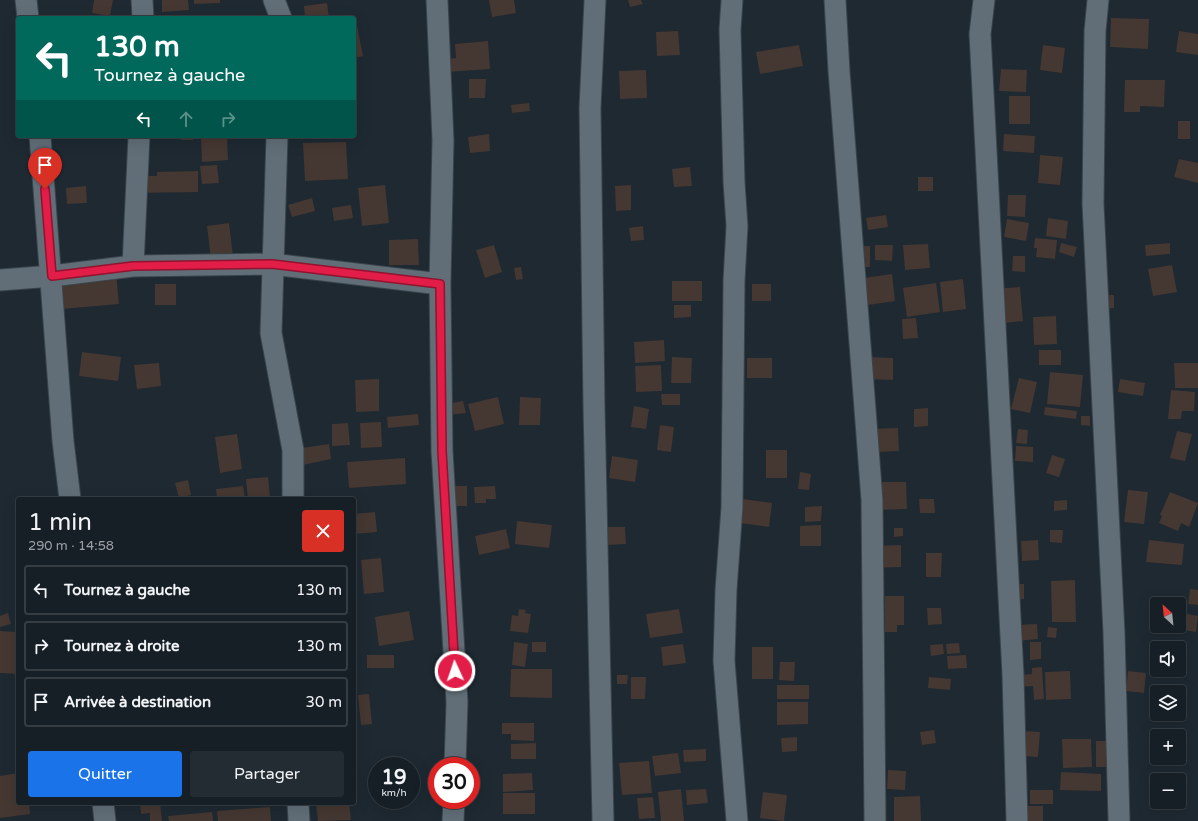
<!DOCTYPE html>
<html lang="fr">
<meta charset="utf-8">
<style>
:root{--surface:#161f26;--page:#232c32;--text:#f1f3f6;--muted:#9ea2a7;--line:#353d43;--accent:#1a73e8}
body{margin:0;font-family:"Varela Round",sans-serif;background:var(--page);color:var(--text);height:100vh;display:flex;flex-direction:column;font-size:15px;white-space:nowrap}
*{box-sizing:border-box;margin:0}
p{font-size:13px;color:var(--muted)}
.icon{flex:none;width:22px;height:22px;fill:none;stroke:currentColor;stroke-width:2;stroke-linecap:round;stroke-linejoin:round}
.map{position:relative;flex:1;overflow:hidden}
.details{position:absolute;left:16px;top:497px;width:340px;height:308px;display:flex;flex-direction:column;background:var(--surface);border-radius:4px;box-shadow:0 4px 16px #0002,0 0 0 1px var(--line)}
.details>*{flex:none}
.top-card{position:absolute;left:16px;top:16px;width:340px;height:122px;border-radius:4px;box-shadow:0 4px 16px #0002,0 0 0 1px var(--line);background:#00695c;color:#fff;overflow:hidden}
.needle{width:26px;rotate:333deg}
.buttons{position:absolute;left:1150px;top:597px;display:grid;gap:8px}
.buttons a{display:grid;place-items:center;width:36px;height:36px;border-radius:4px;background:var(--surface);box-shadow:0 4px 16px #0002,0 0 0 1px var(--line);font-size:20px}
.speed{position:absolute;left:368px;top:757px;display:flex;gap:8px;font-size:20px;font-weight:700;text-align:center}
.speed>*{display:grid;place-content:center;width:52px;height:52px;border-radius:50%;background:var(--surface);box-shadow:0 4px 16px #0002,0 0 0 1px var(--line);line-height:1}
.speed small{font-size:10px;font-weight:400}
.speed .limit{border:6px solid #d22;background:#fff;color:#111}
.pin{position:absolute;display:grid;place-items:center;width:34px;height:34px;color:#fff;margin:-41px -17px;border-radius:50% 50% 50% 0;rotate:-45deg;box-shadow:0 0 4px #0007}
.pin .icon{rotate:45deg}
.me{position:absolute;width:44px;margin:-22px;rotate:357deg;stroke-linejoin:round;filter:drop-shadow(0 0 3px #0008)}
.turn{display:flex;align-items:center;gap:14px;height:84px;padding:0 12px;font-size:18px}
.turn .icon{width:52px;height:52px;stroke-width:2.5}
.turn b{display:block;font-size:28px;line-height:34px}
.lanes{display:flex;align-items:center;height:38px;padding:0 12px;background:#0003;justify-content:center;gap:20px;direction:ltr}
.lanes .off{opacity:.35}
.round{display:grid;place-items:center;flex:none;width:42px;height:42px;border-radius:4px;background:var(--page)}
.head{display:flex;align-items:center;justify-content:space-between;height:68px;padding:0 12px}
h1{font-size:24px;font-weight:600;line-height:30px}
.primary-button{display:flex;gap:8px;margin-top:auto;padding:8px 12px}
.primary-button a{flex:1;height:46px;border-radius:4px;background:var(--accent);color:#fff;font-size:16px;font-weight:600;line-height:46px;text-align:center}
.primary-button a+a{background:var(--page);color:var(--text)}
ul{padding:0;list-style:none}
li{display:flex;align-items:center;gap:12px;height:50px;margin:0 8px 6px;padding:0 4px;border:2px solid var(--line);border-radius:4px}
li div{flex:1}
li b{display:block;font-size:15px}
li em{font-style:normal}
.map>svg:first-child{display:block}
.building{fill:#453731}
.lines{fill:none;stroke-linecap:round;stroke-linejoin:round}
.street-casing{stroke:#3a444a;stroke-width:23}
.street{stroke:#616e78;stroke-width:21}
.route-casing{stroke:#92132f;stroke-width:10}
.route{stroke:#e11d48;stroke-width:7}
</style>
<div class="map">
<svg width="1198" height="821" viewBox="0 0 1198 821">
<rect width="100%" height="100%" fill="#1e2932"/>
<path class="building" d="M94 0H113L110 16 92 13Z
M162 0H188L189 10 162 12Z
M194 0H220V3L194 4Z
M489 0H514L516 13 492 17Z
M628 0H641L643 4 630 7Z
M327 3 329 18H305L304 6Z
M1111 18 1149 19 1148 49 1110 47Z
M357 26 363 56 354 58V27Z
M678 31 680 55 657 56 656 32Z
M1179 31 1198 34V55L1176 52Z
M488 41 490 69 447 72 446 59 456 58 455 44Z
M799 45 803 66 760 74 756 52Z
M1043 45 1065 48 1062 73 1040 70Z
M1001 69 1027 70 1026 92 999 91Z
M646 70 647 98 620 99 619 71Z
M469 79H486L485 98H469Z
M1125 80H1165L1164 107 1140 106V112H1124Z
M1009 96H1030V124H1009Z
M529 103 530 111 512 113 511 105Z
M1178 121H1190V139H1178Z
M489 134 490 151 470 153 468 137Z
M1004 134 1035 136 1034 153 1003 151Z
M181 136H193V140H181Z
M201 136H227L228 160 202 162Z
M346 142 348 179 305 181 303 143Z
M1040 155 1063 157 1060 185 1038 183Z
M1179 159 1198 163V183L1174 177Z
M217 165 219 183 202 184 200 166Z
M690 167 692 186 674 187 672 169Z
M198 171V192L131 193 142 176H157V172Z
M918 177H933V191H918Z
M385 185 389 223 362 226 358 188Z
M631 185V210L616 211 615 186Z
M86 186 87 203 67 204 66 188Z
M1008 195H1026L1025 217 1007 216Z
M312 198 315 211 292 217 288 205Z
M351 205 353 218 334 221 332 208Z
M886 215 888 227 868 230 866 218Z
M1048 218 1068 221 1066 239 1046 236Z
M1007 219 1029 223 1026 241 1004 237Z
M229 223 233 256 211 259 207 226Z
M643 226 644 240 631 241 629 228Z
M1035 238 1057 240 1055 259 1036 257 1037 248H1034Z
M418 239 419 265H389V240Z
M1061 243 1077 247 1074 257 1059 252Z
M1170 243V254L1146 256 1145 245Z
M928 244 930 268 905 270 903 245Z
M494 245 502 272 485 278 476 250Z
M875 245H893L892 261 875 260Z
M853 246H870V267H853Z
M1013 256H1025V272L1012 271Z
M1172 265 1177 292 1153 296 1148 269Z
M521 267 523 279 516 280 514 268Z
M116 272 119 304 62 309 60 276Z
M892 274 895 301 868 305 864 278Z
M963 279 966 309 943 312 940 282Z
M672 281H702V301H672Z
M936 283 940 312 907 317 903 288Z
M155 284H176V305H155Z
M752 284H771V301H752Z
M1020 287 1023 321 995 324 992 289Z
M1104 295H1114V308L1104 309Z
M674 305H691V317L674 318Z
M1056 316 1057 344 1034 345 1033 317Z
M916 318 918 338 903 339 902 319Z
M664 340 665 361 635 363 634 342Z
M1039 350H1061V365H1039Z
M82 352 121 357 118 381 79 376Z
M672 357 692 358 691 383H671Z
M868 357 893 358V380L867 379Z
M747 358H772V378H747Z
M159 363 161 386 137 389 134 365Z
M1174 363H1198V388H1175Z
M661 365 662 391 636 392 635 366Z
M1050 372 1083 375 1080 407 1047 404Z
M1019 378 1037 382 1030 413 1011 409Z
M379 379V411L356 412 355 380Z
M1120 379 1145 383 1143 396 1118 392Z
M1171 390 1195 392 1194 411H1182L1181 419H1168Z
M661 394H680V405H662Z
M498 397 504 424 475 431 468 404Z
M520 397 541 398 540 425H519Z
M463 401 466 413 448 415 446 404Z
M634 406 649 409 646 429 631 427Z
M1045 407 1077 411 1076 419 1044 415Z
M928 408V426L914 427V409Z
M418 414 419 425 388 428 387 417Z
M1081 416H1090V426L1081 425Z
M381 422 382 447 361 448 360 423Z
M348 423 350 445 332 446V424Z
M660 425 674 427 671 452 657 450Z
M898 428 899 451 878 452 868 429Z
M1018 429 1028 430 1027 444 1016 443Z
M1177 431 1192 434 1185 461 1170 458Z
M237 434 242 469 220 473 215 437Z
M329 444 331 459 298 466 295 449Z
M1016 446 1033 447V462L1015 461Z
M766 450H787V478H766Z
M1052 455 1065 459 1059 477 1046 473Z
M612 456 638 460 635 482 609 478Z
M405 458 406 484 349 488 347 462Z
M800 472 811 474 809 490 798 489Z
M268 477 270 499H248L246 479Z
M188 480 191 495 179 498 175 483Z
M881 482H906L907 509 874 510Z
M243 486 245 499H217L216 489Z
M452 486H467V506H452Z
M495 486 496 499H486V503H475L474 487Z
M1128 490 1148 492 1144 524 1124 522Z
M1170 492 1198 503 1189 527 1181 523 1178 531 1159 523 1162 516 1160 515Z
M743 499 772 503 769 527 740 523Z
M919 499H934L935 513H920Z
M1067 500V510L1054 511V501Z
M822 506 821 521 805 522V507Z
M375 512 377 532 354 534V514Z
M517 521 552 525 549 548 515 544Z
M821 525V546H800V526Z
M606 527H625L626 544 607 545Z
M894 528H903V536L894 537Z
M506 529 510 548 479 555 475 536Z
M1050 530H1063L1062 543 1050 542Z
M1038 540 1039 560 1022 561 1021 541Z
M1149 540 1184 544 1182 565 1146 562Z
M901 545V567L866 568V546Z
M926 553H942L941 577H926Z
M381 558 384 592 364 594 361 560Z
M1075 580 1076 622H1052L1051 581Z
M1008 584H1024V599L1009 600Z
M1190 589 1198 590V605L1188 604Z
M885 596H904V625H897V632H885Z
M927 608H941L942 624 928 625Z
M519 609 526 610 525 613 531 614 528 633 510 631 512 615 518 616Z
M679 609 683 633 650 638 646 614Z
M409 611 414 640 379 646 375 617Z
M8 613 11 624 0 627V616Z
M1187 614 1198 616 1196 632 1184 630Z
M1037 624 1038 639 1017 641 1015 625Z
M1162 626H1173V631L1162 630Z
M1048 627 1057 628 1056 638 1047 637Z
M0 631 18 632V674L0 673Z
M514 642 528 644 525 667 512 665Z
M532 642H546V652H532Z
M1030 642H1041V659L1030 660Z
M959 643 960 653 947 654 946 644Z
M683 644 686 663 663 666 661 647Z
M943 644 944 654 931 656 930 645Z
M752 647H773V679H752Z
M367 655H394V668H367Z
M966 655 967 668 948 669 947 656Z
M780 662H795L794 681 779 680Z
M1042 667 1044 699 1034 700 1033 686 1021 687 1020 675 1032 674V668Z
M511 669H552V698L510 697Z
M1070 671 1071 699 1046 700 1045 672Z
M1128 671 1146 673 1144 693 1126 691Z
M617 675H628L627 684H617Z
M631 677H646L645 699H631Z
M929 677 951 679 950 690 928 688Z
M777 685H809V699H777Z
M369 694 372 724 361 725 358 695Z
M777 702H808V724L777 725Z
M502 723H534V741L511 740V734H502Z
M934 730 936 743 922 745 920 732Z
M1010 730 1040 732 1038 757 1008 755Z
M797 737V751L782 752 781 738Z
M1062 739H1091L1092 767 1063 768Z
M1096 741H1110L1111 767H1096Z
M536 743V759H511V744Z
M706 749V761L684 762 683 750Z
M678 753 681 773 655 776 652 756Z
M649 761 652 793 622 795 619 763Z
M888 770 906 771 905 790 887 789Z
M1061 772 1101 774V791L1060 790Z
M18 773V803H29L30 814 0 818V776Z
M532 773 533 790 503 792V774Z
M681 789 684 821H661L658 792Z
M706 789 708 803 687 805 686 790Z
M1030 790H1053V804H1030Z
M763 792 787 795 784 821 760 818Z
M503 793H535V814H503Z
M920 796 921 821H894V797Z
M653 797 655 818 639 819 637 798Z
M140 803H160L162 821H150V813L141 814Z
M316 803H349L351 820 318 821Z
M1021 806H1043V821H1021Z
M270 807 271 821H218L217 811Z
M212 812 213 821H169L168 816Z"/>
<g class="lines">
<g class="street-casing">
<path id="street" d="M26 0 28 18
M142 0 143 18
M274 0 281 18
M437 0 443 140 440 284 442 451 457 702 455 766
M595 0 590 108 594 406 603 821
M732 0 730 30 734 182 737 226 734 281 732 507 726 590 724 661 737 821
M835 0 839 71 872 500 875 821
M984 0 980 34 1013 675 1017 821
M1098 0 1095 31 1093 204 1114 633 1119 821
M40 136 63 441 70 499
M277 136 271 333 293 450V499
M133 266 139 136
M0 280 52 276 133 266 272 264 440 284
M103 803 105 821
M298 803 299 821
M453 821 454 800"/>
</g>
<use href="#street" class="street"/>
</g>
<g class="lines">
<g class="route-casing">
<path id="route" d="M45 189 52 276 133 266 272 264 440 284 442 451 455 671"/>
</g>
<use href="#route" class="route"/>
</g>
</svg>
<div class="buttons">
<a><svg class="needle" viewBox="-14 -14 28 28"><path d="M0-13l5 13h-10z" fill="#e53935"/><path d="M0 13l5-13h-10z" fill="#9ea2a7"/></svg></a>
<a><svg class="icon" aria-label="sound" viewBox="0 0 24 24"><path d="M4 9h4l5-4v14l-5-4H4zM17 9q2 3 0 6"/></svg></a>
<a><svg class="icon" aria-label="layers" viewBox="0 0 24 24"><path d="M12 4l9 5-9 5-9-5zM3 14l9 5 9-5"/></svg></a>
<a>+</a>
<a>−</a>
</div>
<div class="speed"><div>19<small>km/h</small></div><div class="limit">30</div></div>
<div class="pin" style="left:45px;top:189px;background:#d93025"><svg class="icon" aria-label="arrive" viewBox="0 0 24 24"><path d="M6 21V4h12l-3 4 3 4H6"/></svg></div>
<svg class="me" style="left:455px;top:671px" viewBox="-20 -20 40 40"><circle r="17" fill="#e11d48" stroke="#fff" stroke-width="3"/><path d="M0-11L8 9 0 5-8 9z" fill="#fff"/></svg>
<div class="top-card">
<div class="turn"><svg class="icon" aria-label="left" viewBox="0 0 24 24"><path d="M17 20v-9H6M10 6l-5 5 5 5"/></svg><div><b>130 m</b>Tournez à gauche</div></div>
<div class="lanes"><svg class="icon" aria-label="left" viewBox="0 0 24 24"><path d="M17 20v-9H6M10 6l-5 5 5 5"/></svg><svg class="icon off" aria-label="ahead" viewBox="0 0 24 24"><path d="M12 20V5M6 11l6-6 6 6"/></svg><svg class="icon off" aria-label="right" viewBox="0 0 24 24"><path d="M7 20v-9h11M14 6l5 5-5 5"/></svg></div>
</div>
<section class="details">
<div class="head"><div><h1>1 min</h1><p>290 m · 14:58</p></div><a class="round" style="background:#d93025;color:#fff"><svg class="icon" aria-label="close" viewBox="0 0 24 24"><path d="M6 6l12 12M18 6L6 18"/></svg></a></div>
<ul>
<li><svg class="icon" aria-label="left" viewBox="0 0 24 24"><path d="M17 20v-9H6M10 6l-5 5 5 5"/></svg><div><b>Tournez à gauche</b></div><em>130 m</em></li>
<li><svg class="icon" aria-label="right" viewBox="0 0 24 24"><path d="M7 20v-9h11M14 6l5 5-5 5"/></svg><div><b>Tournez à droite</b></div><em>130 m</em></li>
<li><svg class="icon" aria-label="arrive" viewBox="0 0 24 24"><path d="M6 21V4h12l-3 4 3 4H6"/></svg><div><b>Arrivée à destination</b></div><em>30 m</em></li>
</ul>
<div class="primary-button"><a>Quitter</a><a>Partager</a></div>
</section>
</div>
